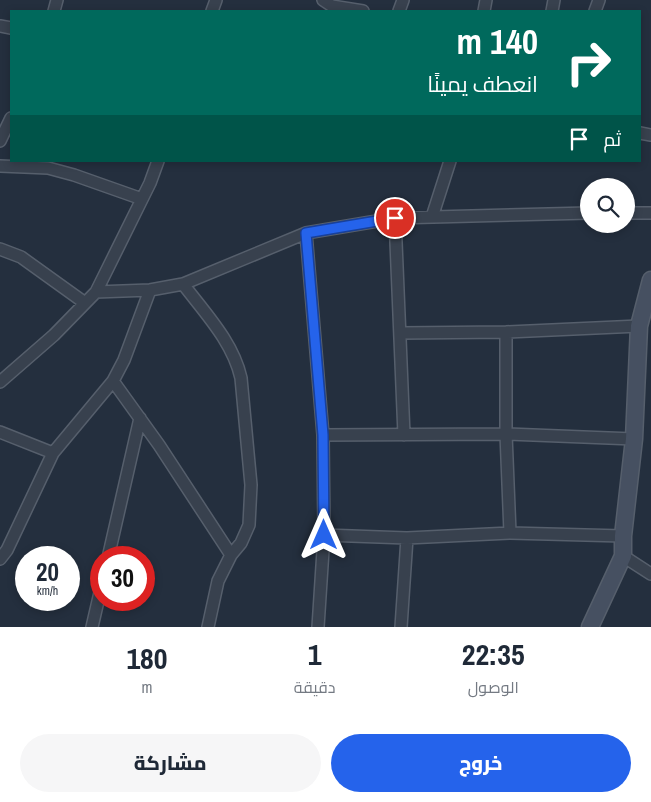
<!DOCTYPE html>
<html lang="ar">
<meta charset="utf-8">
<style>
:root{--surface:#fff;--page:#f6f6f7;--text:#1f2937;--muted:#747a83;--accent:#2563eb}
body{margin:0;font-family:"Archivo Narrow",Cairo,sans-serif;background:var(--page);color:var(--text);direction:rtl;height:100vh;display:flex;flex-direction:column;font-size:19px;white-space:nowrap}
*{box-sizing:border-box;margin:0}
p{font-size:16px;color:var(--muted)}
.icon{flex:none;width:28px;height:28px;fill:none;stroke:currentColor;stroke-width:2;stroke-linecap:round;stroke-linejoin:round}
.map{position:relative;height:627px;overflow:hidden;direction:ltr}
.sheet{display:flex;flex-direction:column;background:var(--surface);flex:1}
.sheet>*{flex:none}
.hud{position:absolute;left:10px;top:10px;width:631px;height:152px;border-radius:0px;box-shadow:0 2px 8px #0003;direction:rtl;background:#00695c;color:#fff;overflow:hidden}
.buttons{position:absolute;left:580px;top:178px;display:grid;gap:10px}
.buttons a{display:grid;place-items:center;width:55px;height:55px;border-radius:50%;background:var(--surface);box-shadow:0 2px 8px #0003;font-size:25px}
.speed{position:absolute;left:15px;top:546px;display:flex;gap:10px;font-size:25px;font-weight:700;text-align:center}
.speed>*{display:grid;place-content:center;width:65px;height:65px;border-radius:50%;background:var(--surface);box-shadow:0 2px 8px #0003;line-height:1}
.speed small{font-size:12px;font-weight:400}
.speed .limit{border:8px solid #d22;background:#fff;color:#111}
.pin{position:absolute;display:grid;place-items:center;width:42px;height:42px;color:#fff;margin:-21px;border:2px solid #fff;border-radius:50%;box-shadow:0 1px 5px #0007}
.me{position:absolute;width:55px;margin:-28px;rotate:0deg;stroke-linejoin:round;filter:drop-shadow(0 0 4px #0008)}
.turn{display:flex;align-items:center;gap:18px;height:105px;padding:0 20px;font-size:22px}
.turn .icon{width:65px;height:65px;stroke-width:2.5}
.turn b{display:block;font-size:35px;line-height:42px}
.then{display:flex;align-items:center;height:48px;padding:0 20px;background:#0003;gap:10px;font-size:19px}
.eta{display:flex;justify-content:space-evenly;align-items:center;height:85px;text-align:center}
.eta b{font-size:30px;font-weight:800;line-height:35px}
.cta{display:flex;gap:10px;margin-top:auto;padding:10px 20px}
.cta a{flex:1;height:58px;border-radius:30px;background:var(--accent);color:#fff;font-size:20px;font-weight:800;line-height:58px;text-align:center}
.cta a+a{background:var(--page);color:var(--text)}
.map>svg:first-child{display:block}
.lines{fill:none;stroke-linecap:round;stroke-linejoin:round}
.street-casing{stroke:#565f6c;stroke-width:14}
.secondary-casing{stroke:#565f6c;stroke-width:19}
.street{stroke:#38414e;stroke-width:11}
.secondary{stroke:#465061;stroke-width:16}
.route-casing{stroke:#184099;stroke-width:12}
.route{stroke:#2563eb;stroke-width:9}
</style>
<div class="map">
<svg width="651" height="627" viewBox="0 0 651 627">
<rect width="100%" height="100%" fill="#242f3e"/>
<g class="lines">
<g class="street-casing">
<path id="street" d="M323 0 332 6 363 11
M54 11 57 0
M212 11 216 0
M399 11 403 0
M484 11 486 0
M552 11 554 0
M595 11 599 0
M0 26 11 28
M640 133 651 135
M0 141 11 118
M0 166 48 168 74 175 142 199
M626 213H651
M432 217 450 161
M395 218 404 435
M306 233 323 435 324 535 318 627
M0 249 21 257 85 303
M183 284C205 313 233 342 241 378L251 485 249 525 241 543 231 555 218 581 208 627
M96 292 150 183 158 161
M506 332V434L510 533
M401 333 506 332 639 326
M113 381 159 445 231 555
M0 382 54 335 96 292 150 290 183 284 306 233 395 218 589 213
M0 432 53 453
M323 435 506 434 634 439
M324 535 407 538 510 533 623 536
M623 556 651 574
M108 558 140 418
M0 559 7 550 53 453 113 381 124 360 150 290
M92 627 101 588
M401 627 407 538"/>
</g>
<g class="secondary-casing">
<path id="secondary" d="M590 627 623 556V536L634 439 639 326 651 280"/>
</g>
<use href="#street" class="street"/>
<use href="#secondary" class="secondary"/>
</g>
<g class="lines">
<g class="route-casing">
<path id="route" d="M324 535 323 435 306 233 395 218"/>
</g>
<use href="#route" class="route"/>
</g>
</svg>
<div class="buttons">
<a><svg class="icon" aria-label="search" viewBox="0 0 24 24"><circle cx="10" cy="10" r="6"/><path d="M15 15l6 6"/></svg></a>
</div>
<div class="speed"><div>20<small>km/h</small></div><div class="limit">30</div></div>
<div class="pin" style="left:395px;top:218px;background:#d93025"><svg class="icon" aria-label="arrive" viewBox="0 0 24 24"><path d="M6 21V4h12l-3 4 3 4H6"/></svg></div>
<svg class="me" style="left:324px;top:535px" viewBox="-20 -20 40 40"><path d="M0-17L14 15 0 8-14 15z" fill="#2563eb" stroke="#fff" stroke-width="4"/></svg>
<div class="hud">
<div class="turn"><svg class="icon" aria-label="right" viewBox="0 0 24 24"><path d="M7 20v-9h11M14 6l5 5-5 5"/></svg><div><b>140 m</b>انعطف يمينًا</div></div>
<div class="then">ثم<svg class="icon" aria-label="arrive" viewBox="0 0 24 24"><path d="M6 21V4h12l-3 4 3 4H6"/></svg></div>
</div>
</div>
<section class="sheet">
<div class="eta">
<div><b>22:35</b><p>الوصول</p></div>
<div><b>1</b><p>دقيقة</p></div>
<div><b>180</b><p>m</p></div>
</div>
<div class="cta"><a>خروج</a><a>مشاركة</a></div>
</section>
